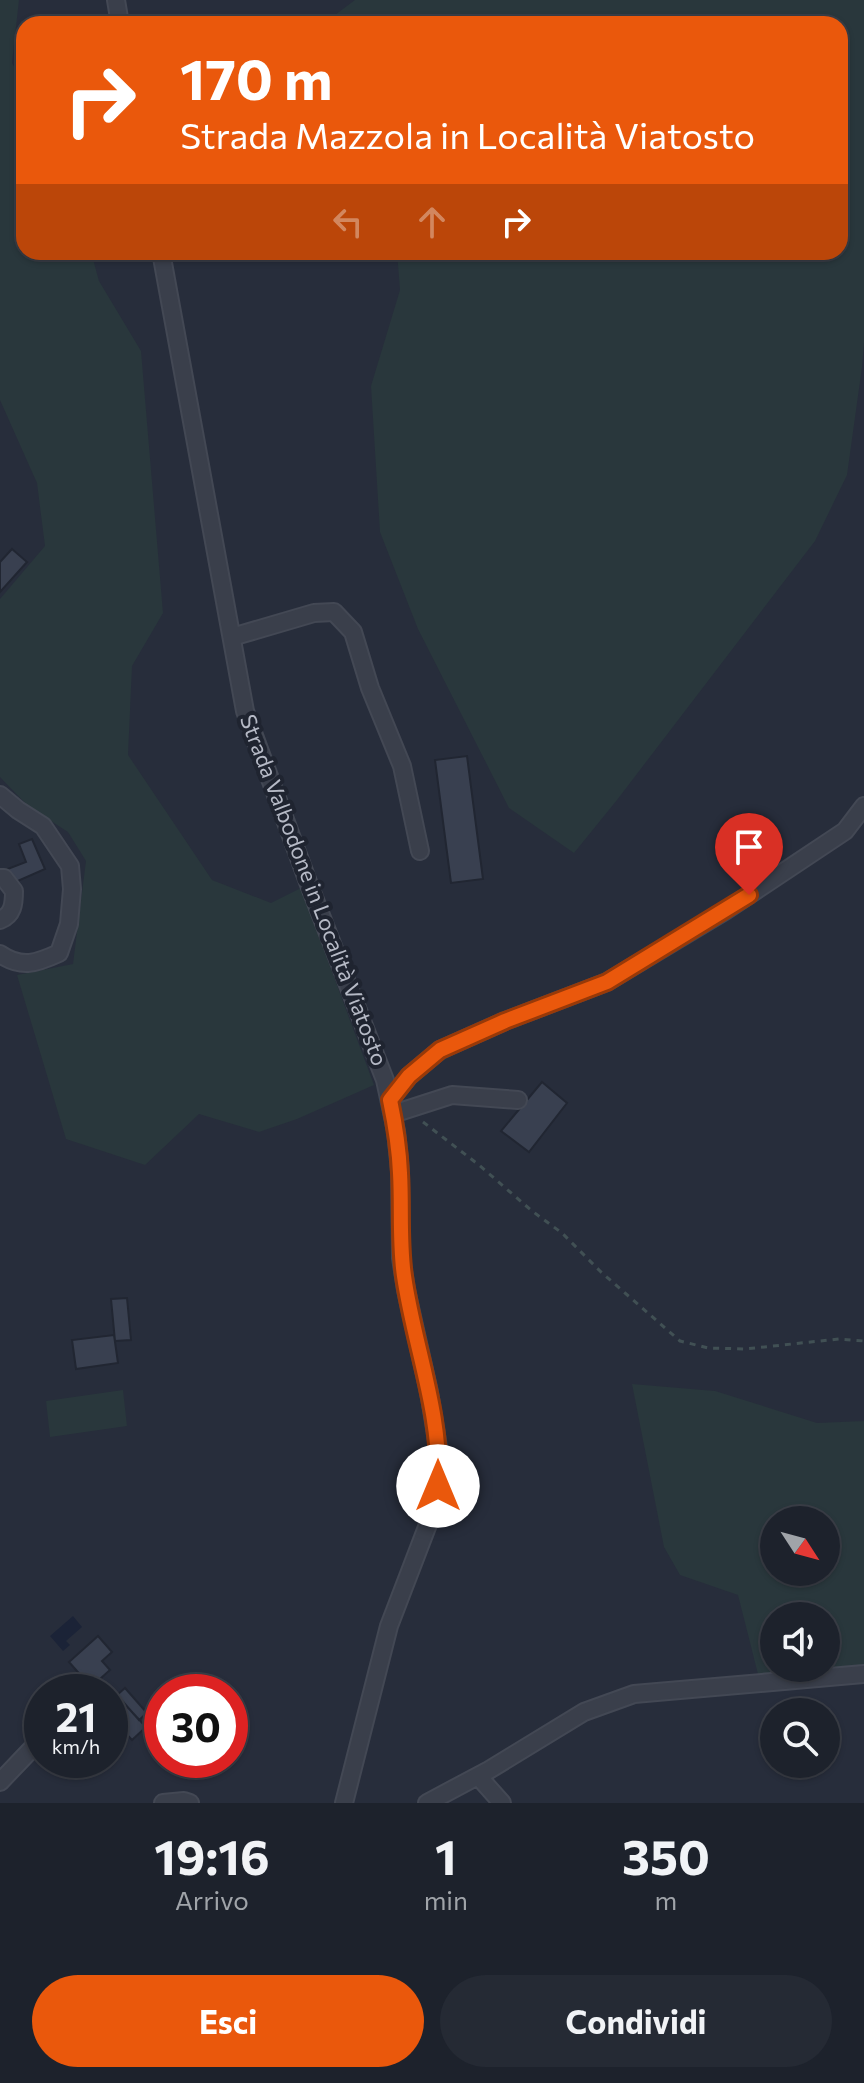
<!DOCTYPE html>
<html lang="it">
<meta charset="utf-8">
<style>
:root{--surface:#1d222c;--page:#252a34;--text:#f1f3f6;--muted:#a0a4a9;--line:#3b3f48;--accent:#ea580c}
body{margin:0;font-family:Commissioner,sans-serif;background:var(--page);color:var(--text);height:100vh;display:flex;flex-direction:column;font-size:30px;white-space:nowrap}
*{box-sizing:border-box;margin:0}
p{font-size:26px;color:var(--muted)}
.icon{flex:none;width:44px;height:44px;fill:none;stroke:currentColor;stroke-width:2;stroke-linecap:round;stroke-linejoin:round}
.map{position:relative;height:1803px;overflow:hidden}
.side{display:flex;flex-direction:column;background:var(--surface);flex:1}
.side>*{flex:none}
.banner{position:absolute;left:16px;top:16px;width:832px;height:244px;border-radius:24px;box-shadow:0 2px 6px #0004,0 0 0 2px var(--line);background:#ea580c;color:#fff;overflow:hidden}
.needle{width:52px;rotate:126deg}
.buttons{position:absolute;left:760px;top:1506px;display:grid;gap:16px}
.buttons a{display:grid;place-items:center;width:80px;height:80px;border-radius:50%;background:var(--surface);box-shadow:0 2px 6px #0004,0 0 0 2px var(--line);font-size:40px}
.speed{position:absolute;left:24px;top:1674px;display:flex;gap:16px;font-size:40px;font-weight:700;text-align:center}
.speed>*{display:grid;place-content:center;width:104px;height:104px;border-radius:50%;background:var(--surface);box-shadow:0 2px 6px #0004,0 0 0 2px var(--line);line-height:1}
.speed small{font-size:20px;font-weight:400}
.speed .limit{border:12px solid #d22;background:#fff;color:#111}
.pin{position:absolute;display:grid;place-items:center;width:68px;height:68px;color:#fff;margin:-82px -34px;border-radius:50% 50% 50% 0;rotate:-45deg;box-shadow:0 0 8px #0007}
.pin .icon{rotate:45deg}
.me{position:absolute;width:88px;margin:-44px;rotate:0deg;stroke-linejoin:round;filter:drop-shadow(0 0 6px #0008)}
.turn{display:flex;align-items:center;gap:28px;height:168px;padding:0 32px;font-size:36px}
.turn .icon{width:104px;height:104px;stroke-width:2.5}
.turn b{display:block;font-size:56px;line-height:68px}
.lanes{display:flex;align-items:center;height:76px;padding:0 32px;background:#0003;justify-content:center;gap:40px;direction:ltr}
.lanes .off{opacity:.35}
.eta{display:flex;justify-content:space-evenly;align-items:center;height:136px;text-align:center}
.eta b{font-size:48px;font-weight:700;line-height:56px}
.cta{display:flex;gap:16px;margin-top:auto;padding:16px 32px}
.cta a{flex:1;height:92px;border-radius:48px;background:var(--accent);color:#fff;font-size:32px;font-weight:700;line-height:92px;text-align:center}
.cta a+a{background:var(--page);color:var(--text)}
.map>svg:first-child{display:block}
.green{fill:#29373c;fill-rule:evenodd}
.water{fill:#1b2337}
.building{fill:#394050;stroke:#212632;stroke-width:2}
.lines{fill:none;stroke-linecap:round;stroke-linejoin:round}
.minor-casing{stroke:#434854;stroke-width:20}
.path{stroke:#415054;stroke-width:3;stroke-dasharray:6 6;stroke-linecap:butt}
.minor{stroke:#3a3f4b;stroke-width:16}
.route-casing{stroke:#983908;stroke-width:20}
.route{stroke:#ea580c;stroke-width:14}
.labels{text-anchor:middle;stroke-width:8;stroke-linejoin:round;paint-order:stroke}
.street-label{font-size:22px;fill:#b6bac6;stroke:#1f2430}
</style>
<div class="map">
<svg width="864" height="1803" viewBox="0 0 864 1803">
<rect width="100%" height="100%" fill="#272d3b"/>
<path class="green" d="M0 0H19L12 63 24 84V252H91L99 281 141 351 163 613 132 666 128 755 212 880 271 903 301 888 374 1085 297 1119 259 1132 199 1114 145 1165 66 1139 17 975 73 964 86 861 68 832 28 806 0 777V599L45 546 37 483 0 400Z
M355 0H864V343L862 367 847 475 815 541 617 800 574 853 509 808 418 629 380 532 371 386 400 290 397 252H840V24H323Z
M632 1384 715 1391 817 1423 864 1421V1674L760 1682 738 1595 680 1575 664 1547ZM774 1520H826V1572H774ZM774 1616H826V1668H774Z
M123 1390 127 1426 50 1437 46 1401Z"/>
<path class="water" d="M73 1616 82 1627 66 1641 70 1645 63 1651 50 1636Z"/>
<path class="building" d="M12 549 27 562 0 592V562Z
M467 756 483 879 451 883 435 760Z
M32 839 45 869 11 884 5 870 26 862 19 844Z
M542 1082 567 1103 529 1152 501 1131Z
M127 1298 131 1340 115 1341 111 1299Z
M114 1335 118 1363 76 1369 72 1340Z
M98 1636 112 1652 102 1661 110 1670 91 1687 69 1662Z
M106 1684 146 1727 132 1740 110 1716V1692H97Z
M125 1688 147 1713 139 1720 117 1695Z"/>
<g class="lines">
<g class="minor-casing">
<path id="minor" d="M116 0 120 24
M161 252 245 711 308 882 385 1080 396 1131 400 1171 401 1258 406 1290 429 1392 440 1459 438 1486 432 1514 389 1626 344 1803
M232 637 314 613 334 612 353 632 370 688 402 766 420 851
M0 795 18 810 43 826 70 866 72 889 69 924 59 953C37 963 22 969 0 954
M0 878H4L14 891C14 904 13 915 0 920
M390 1100 409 1076 440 1050 505 1021 607 982 725 911 845 831 864 806
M393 1114 452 1095 518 1100
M478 1776 502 1803
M0 1782 42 1738
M163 1803 184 1801 190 1803
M427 1803 489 1770 584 1712 634 1694 864 1674"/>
</g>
<path class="path" d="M423 1122 479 1165 532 1211 562 1233 601 1272 680 1341 708 1348 745 1349 839 1339 864 1341"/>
<use href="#minor" class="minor"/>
</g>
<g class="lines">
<g class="route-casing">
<path id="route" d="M438 1486C442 1414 414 1346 404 1276 399 1242 402 1207 400 1173 399 1148 395 1124 390 1100L409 1076 440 1050 505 1021 607 982 749 895"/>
</g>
<use href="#route" class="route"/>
</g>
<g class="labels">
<g class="street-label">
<text transform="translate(314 890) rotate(69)" y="8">Strada Valbodone in Località Viatosto</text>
</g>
</g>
</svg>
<div class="buttons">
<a><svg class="needle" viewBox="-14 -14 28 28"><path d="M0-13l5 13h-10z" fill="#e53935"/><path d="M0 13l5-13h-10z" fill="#a0a4a9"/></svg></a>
<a><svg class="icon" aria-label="sound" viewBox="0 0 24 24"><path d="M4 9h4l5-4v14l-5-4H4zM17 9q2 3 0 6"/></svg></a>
<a><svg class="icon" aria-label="search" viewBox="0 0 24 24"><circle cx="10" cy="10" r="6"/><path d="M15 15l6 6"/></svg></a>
</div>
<div class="speed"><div>21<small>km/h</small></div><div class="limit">30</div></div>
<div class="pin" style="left:749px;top:895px;background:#d93025"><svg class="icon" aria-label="arrive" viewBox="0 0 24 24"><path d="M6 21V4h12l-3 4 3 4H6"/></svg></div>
<svg class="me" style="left:438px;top:1486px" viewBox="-20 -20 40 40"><circle r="19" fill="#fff"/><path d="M0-13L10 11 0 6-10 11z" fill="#ea580c"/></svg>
<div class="banner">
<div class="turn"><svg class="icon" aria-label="right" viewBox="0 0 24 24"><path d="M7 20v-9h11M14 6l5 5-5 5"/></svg><div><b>170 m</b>Strada Mazzola in Località Viatosto</div></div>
<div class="lanes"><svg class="icon off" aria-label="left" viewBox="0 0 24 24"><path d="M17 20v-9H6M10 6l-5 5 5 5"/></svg><svg class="icon off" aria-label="ahead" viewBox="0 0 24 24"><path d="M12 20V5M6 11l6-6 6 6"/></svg><svg class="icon" aria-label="right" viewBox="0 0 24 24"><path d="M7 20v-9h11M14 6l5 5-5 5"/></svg></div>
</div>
</div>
<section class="side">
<div class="eta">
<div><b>19:16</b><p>Arrivo</p></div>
<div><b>1</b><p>min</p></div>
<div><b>350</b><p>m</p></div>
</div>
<div class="cta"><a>Esci</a><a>Condividi</a></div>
</section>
